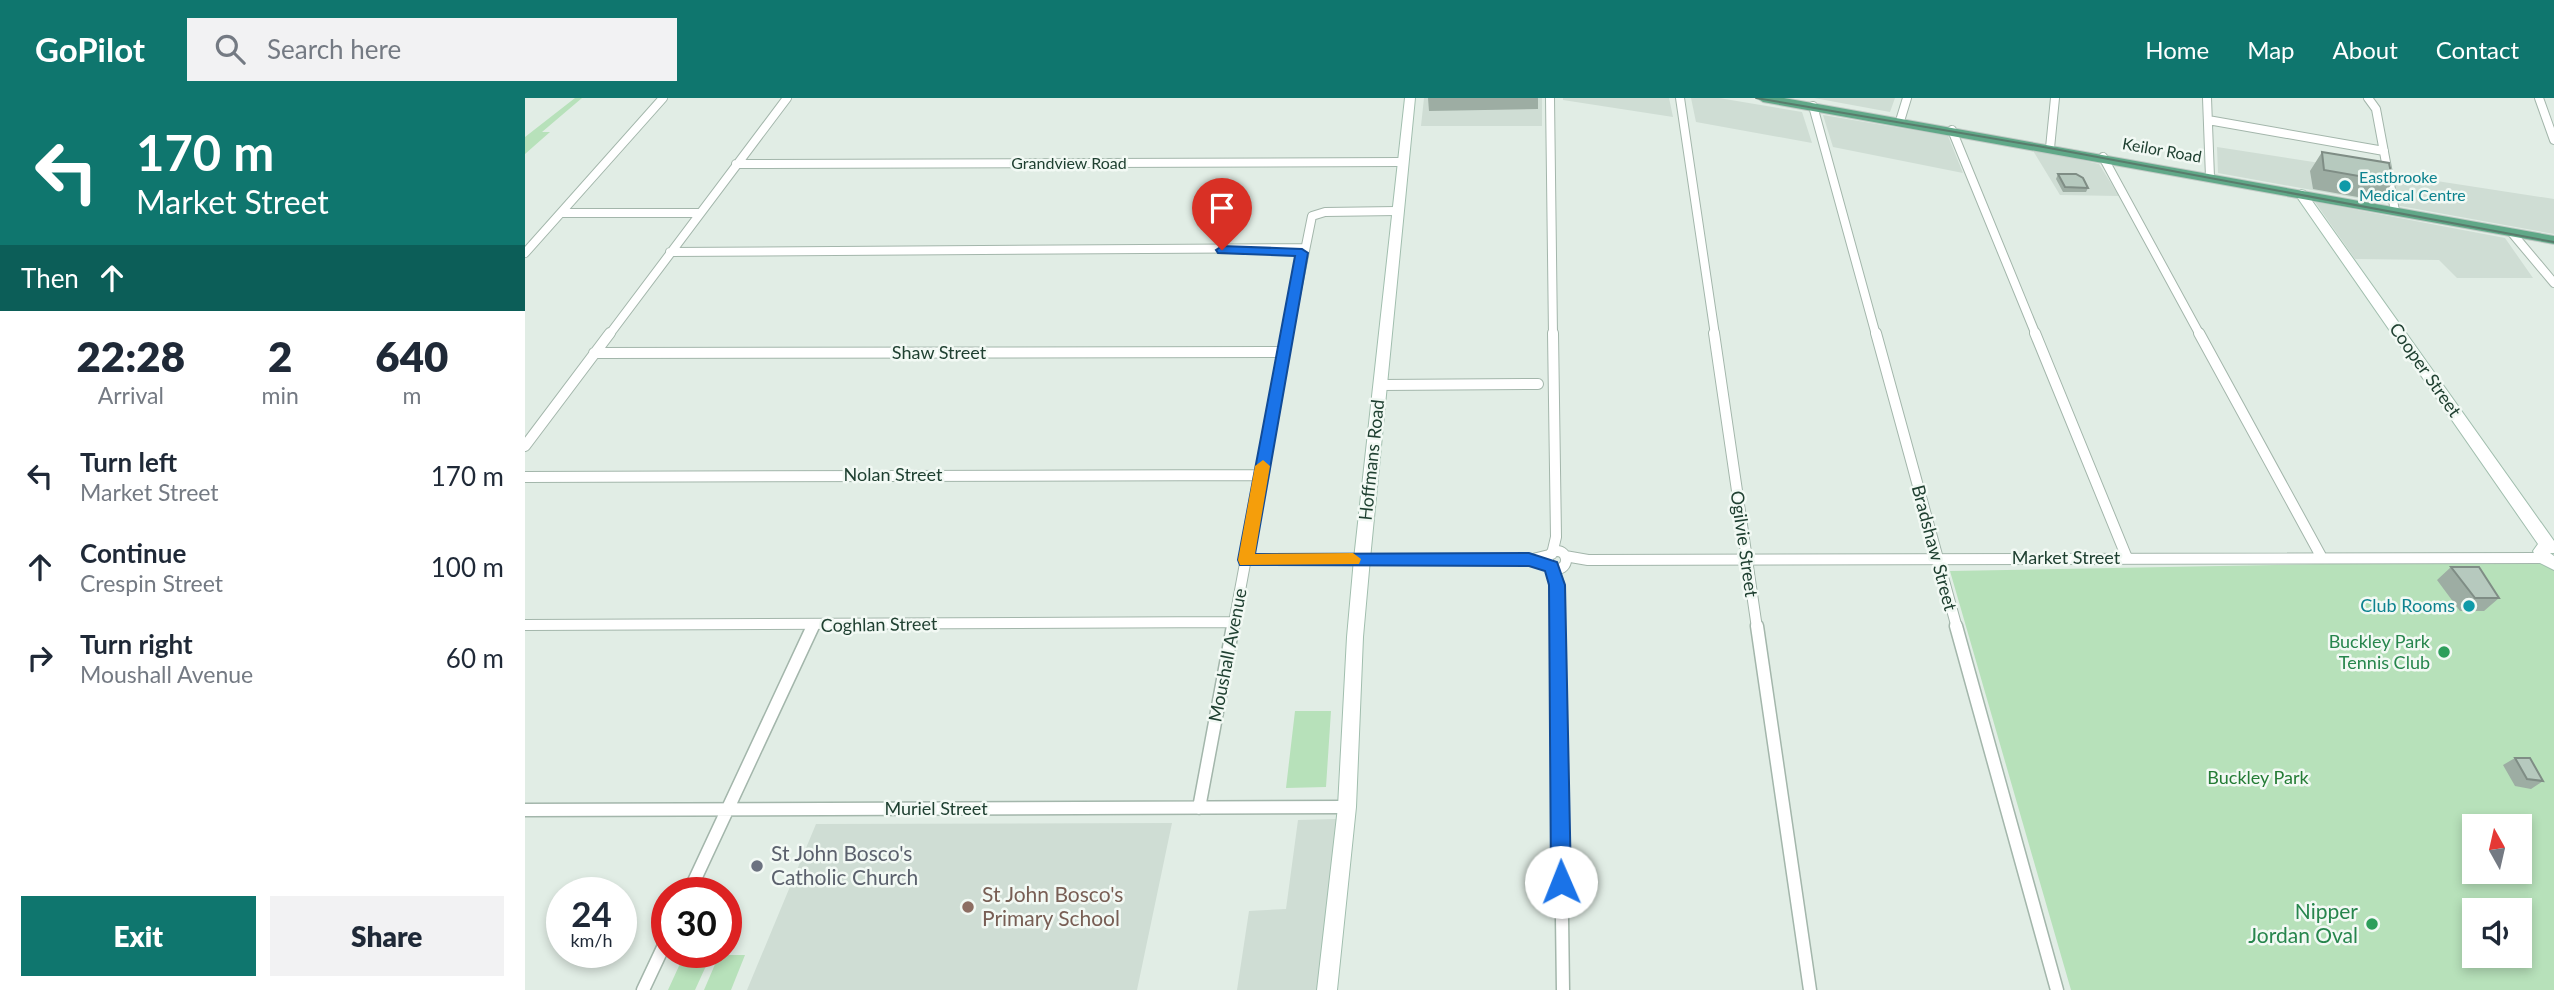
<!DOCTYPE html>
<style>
:root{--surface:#fff;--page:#f2f2f3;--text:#1f2937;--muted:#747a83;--accent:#0f766e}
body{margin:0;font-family:Lato,sans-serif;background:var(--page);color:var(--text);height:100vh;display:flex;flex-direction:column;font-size:26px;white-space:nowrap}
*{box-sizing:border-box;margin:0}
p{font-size:23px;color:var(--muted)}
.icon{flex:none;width:38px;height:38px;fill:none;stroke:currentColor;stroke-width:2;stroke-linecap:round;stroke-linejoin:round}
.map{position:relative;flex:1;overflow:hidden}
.side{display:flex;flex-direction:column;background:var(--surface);width:525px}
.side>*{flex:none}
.hud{background:#0f766e;color:#fff;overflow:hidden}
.needle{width:46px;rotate:352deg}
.tools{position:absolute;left:1937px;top:716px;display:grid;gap:14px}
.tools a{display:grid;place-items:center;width:70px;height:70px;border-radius:0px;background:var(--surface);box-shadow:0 4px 10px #0003;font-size:35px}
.speed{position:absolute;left:21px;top:779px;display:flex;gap:14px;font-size:35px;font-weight:700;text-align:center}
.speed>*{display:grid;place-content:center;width:91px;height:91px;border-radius:50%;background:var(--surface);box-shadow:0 4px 10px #0003;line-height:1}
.speed small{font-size:18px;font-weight:400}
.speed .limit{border:10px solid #d22;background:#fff;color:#111}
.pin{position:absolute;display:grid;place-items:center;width:60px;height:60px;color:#fff;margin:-72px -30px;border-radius:50% 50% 50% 0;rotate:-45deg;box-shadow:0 0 7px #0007}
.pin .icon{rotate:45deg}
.me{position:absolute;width:77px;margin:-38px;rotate:359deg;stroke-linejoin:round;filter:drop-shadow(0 0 5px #0008)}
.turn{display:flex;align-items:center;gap:24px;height:147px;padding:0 21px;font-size:32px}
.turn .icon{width:91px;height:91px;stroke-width:2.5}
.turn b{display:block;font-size:49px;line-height:60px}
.then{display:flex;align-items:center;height:66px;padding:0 21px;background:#0003;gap:14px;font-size:26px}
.eta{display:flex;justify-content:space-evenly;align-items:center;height:119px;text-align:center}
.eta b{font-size:42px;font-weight:800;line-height:49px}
.button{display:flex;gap:14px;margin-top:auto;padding:14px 21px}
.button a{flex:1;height:80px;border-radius:0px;background:var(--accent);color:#fff;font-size:28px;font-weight:800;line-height:80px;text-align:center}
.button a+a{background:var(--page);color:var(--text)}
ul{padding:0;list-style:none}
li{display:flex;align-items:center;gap:21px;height:91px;padding:0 21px}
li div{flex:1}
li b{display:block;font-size:26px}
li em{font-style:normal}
header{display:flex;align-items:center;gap:42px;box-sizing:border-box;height:98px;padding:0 35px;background:var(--accent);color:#fff}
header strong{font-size:33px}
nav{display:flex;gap:38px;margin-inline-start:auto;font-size:24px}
.search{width:490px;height:63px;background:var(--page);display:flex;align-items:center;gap:18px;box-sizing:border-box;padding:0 24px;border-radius:0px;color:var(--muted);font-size:26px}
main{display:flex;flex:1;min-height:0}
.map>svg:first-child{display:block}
.built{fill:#cfddd4}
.green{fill:#b7e1ba;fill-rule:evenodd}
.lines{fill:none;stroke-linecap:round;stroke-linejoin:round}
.street-far2-casing{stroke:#a3b6ab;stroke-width:10}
.street-far1-casing{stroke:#a3b6ab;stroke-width:12}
.street-casing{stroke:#a3b6ab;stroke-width:15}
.secondary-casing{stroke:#a1beae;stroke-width:2}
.primary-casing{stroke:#c0cac5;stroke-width:2}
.street-far2{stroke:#fff;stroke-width:8}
.street-far1{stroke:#fff;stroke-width:10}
.street{stroke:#fff;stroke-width:12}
.secondary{fill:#fff;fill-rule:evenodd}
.primary{fill:#60a888;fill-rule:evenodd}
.tram{stroke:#597c6c;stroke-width:2}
.wall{fill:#9dada3}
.building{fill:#b6c9be;stroke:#7f8d85;stroke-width:2}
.route{fill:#1a73e8;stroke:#114b97;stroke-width:2}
.slow{fill:#f59e0b}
.culture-dot{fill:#0f9aa8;stroke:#f2f9f4;stroke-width:2.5}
.leisure-dot{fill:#2e9e5b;stroke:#f2f9f4;stroke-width:2.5}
.worship-dot{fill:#6b7280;stroke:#f2f9f4;stroke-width:2.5}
.education-dot{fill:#8d6e63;stroke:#f2f9f4;stroke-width:2.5}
.labels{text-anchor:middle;stroke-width:5;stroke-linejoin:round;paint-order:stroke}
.far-street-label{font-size:16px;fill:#1f4031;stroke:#f2f9f4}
.far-culture-label{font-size:16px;fill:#0d838f;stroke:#f2f9f4;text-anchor:start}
.street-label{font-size:18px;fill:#1f4031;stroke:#f2f9f4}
.culture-label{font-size:18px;fill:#0d838f;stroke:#f2f9f4;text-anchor:end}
.leisure-label{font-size:18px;fill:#27864d;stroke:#f2f9f4;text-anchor:end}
.park-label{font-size:18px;fill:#247c35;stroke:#f2f9f4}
.near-worship-label{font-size:21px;fill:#5b616d;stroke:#f2f9f4;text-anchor:start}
.near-education-label{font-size:21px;fill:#785e54;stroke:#f2f9f4;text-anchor:start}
.near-leisure-label{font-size:21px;fill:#27864d;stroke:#f2f9f4;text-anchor:end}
</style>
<header>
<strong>GoPilot</strong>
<div class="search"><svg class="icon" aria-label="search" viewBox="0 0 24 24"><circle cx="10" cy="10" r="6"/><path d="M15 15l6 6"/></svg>Search here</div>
<nav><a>Home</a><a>Map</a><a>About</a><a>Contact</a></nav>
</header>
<main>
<section class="side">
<div class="hud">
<div class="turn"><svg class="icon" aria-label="left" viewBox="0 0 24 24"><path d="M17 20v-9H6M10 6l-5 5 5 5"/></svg><div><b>170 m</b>Market Street</div></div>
<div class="then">Then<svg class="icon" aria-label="ahead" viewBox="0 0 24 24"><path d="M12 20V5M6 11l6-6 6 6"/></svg></div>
</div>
<div class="eta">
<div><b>22:28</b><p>Arrival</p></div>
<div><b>2</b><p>min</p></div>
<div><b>640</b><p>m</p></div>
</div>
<ul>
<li><svg class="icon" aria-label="left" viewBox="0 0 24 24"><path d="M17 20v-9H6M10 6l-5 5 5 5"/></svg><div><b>Turn left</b><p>Market Street</p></div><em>170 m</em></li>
<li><svg class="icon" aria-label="ahead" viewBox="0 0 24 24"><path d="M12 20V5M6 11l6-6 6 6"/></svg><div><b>Continue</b><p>Crespin Street</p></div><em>100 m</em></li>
<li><svg class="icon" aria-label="right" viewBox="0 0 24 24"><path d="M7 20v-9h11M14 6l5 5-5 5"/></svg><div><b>Turn right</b><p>Moushall Avenue</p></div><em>60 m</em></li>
</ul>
<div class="button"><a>Exit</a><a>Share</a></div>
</section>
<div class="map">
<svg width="2029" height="892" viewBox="0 0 2029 892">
<rect width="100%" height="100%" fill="#e1ede5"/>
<path class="built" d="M899 0H1017V28H896Z
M1038 0H1144L1148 19 1038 2Z
M1166 0H1194L1277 14 1287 45 1171 24Z
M1289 0H1370L1365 14Z
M1298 17 1423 38 1438 75 1308 49Z
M1692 49 2029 101V136L1693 75Z
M1507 51 1574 66 1594 98 1535 97Z
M1790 104 1980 140 2008 180H1932L1914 162 1830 161Z
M811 721 793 892H712L724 813 761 811 773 722Z
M647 725 612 892H222L291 726Z"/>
<path class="green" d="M50 0H57L17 34H25L0 56V39Z
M1797 466H2022L2029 470V892H1546L1425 473ZM1950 728H1995V774H1950ZM1950 812H1995V858H1950Z
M770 613H806L801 689 761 690Z
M159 857H186L170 892H143Z
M194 857H220L206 892H179Z"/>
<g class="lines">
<g class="street-far2-casing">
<path id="street-far2" d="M1025 0 1028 237
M1155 0 1190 237
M1682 0 1685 79
M1843 0 1851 11 1870 113
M2014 0 2029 42
M1288 8 1351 237
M1683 22 1859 53
M1375 23 1382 0
M1427 32 1511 237
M1525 50 1530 0
M1578 59 1675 237
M211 66 876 64
M36 115H174
M1987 135 2029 185
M145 154 778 150
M0 155 138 0
M84 237 262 0
M763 237 787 118 800 114 872 113"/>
</g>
<g class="street-far1-casing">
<path id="street-far1" d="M1189 235 1232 530
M1351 235 1432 530
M1510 235 1602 460
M1674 235 1797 460
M69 255 759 254
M855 287 1013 286
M0 348 85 235
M0 379 736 377
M1023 462a9 9 0 1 1 18 0a9 9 0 1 1-18 0Z
M1027 456 1031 439 1028 235
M1040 458 1063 462 2019 460
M721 462H1004L1024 457
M1027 469 1032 487 1033 530
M0 527 708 524
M287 530 288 527
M708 530 763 235"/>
</g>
<g class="street-casing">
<path id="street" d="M1033 528 1038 892
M1232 528 1285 892
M1431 528 1532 892
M674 710 708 528
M0 712 822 709
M164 794 288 528
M118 892 142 841"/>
</g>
<g class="secondary-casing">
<path id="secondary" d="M880 0H890L845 461 838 539 831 709 812 892H792L813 709 822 539 829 461Z
M1776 92 1780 93 2029 443V455H2025L2029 458V472L2013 464 2008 453 2013 446 1770 96Z"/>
</g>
<g class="primary-casing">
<path id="primary" d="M1232 0H1259L2029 138V146L1238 4Z"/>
</g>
<use href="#street-far2" class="street-far2"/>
<use href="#street-far1" class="street-far1"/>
<use href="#street" class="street"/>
<use href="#secondary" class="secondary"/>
<use href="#primary" class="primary"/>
<path class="tram" d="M1231 0 1524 50 2029 144"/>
</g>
<path class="wall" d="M903 0H1013V11L904 13Z
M1797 54 1868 84 1855 103 1788 91 1785 73Z
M1533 76 1563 90 1561 94H1538L1531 81Z
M1926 469 1974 500 1959 513H1935L1912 482Z
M1990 660 2018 683 2006 691 1990 688 1978 667Z"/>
<path class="building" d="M1797 54 1864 65 1868 84 1799 72Z
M1533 76H1551L1558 80 1563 90 1540 89Z
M1926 469H1954L1974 500H1950Z
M1990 660H2005L2018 683 2002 681Z"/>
<path class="route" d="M697 148 777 151 783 155 730 456 1004 455 1032 464 1040 487 1046 784 1043 791 1036 794 1029 791 1026 784 1024 487 1020 473 1004 468 715 467 713 462 770 158 693 155 691 152Z"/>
<path class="slow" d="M738 362 745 368 730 456 828 455 836 461 834 466 715 467 713 462 730 368Z"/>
<g class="culture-dot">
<circle cx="1820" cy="88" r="7"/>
<circle cx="1944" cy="508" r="7"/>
</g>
<g class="leisure-dot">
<circle cx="1919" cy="554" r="7"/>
<circle cx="1847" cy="826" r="7"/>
</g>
<circle class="worship-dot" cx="232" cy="768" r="7"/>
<circle class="education-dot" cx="443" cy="809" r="7"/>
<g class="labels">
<g class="far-street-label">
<text transform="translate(1637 52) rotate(10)" y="6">Keilor Road</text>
<text x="544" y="71">Grandview Road</text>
</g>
<g class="far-culture-label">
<text x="1834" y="85">Eastbrooke<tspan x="1834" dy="18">Medical Centre</tspan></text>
</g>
<g class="street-label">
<text x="414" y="261">Shaw Street</text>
<text transform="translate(1900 272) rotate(55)" y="6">Cooper Street</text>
<text transform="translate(847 362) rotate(-84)" y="6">Hoffmans Road</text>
<text x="368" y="383">Nolan Street</text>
<text transform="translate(1219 446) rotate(82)" y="6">Ogilvie Street</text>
<text transform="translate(1409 450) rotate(75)" y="6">Bradshaw Street</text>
<text x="1541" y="466">Market Street</text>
<text transform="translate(354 527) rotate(-1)" y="6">Coghlan Street</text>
<text transform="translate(703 557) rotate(-79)" y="6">Moushall Avenue</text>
<text x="411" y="717">Muriel Street</text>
</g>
<g class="culture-label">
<text x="1930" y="514">Club Rooms</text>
</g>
<g class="leisure-label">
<text x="1905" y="550">Buckley Park<tspan x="1905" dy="21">Tennis Club</tspan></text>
</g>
<g class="park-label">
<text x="1733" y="686">Buckley Park</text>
</g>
<g class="near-worship-label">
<text x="246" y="763">St John Bosco's<tspan x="246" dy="24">Catholic Church</tspan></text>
</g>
<g class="near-education-label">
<text x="457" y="804">St John Bosco's<tspan x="457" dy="24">Primary School</tspan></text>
</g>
<g class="near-leisure-label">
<text x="1833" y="821">Nipper<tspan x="1833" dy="24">Jordan Oval</tspan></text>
</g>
</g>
</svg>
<div class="tools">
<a><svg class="needle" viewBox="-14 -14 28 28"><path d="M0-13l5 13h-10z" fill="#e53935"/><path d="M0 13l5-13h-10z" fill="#747a83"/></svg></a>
<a><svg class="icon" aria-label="sound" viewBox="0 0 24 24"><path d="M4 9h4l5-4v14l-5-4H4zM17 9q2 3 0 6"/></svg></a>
</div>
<div class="speed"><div>24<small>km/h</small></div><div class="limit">30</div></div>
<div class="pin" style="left:697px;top:152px;background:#d93025"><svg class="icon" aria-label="arrive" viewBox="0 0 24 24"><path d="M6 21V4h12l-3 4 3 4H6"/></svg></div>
<svg class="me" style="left:1036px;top:784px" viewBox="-20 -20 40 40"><circle r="19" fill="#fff"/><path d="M0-13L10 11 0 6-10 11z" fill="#1a73e8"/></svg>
</div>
</main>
